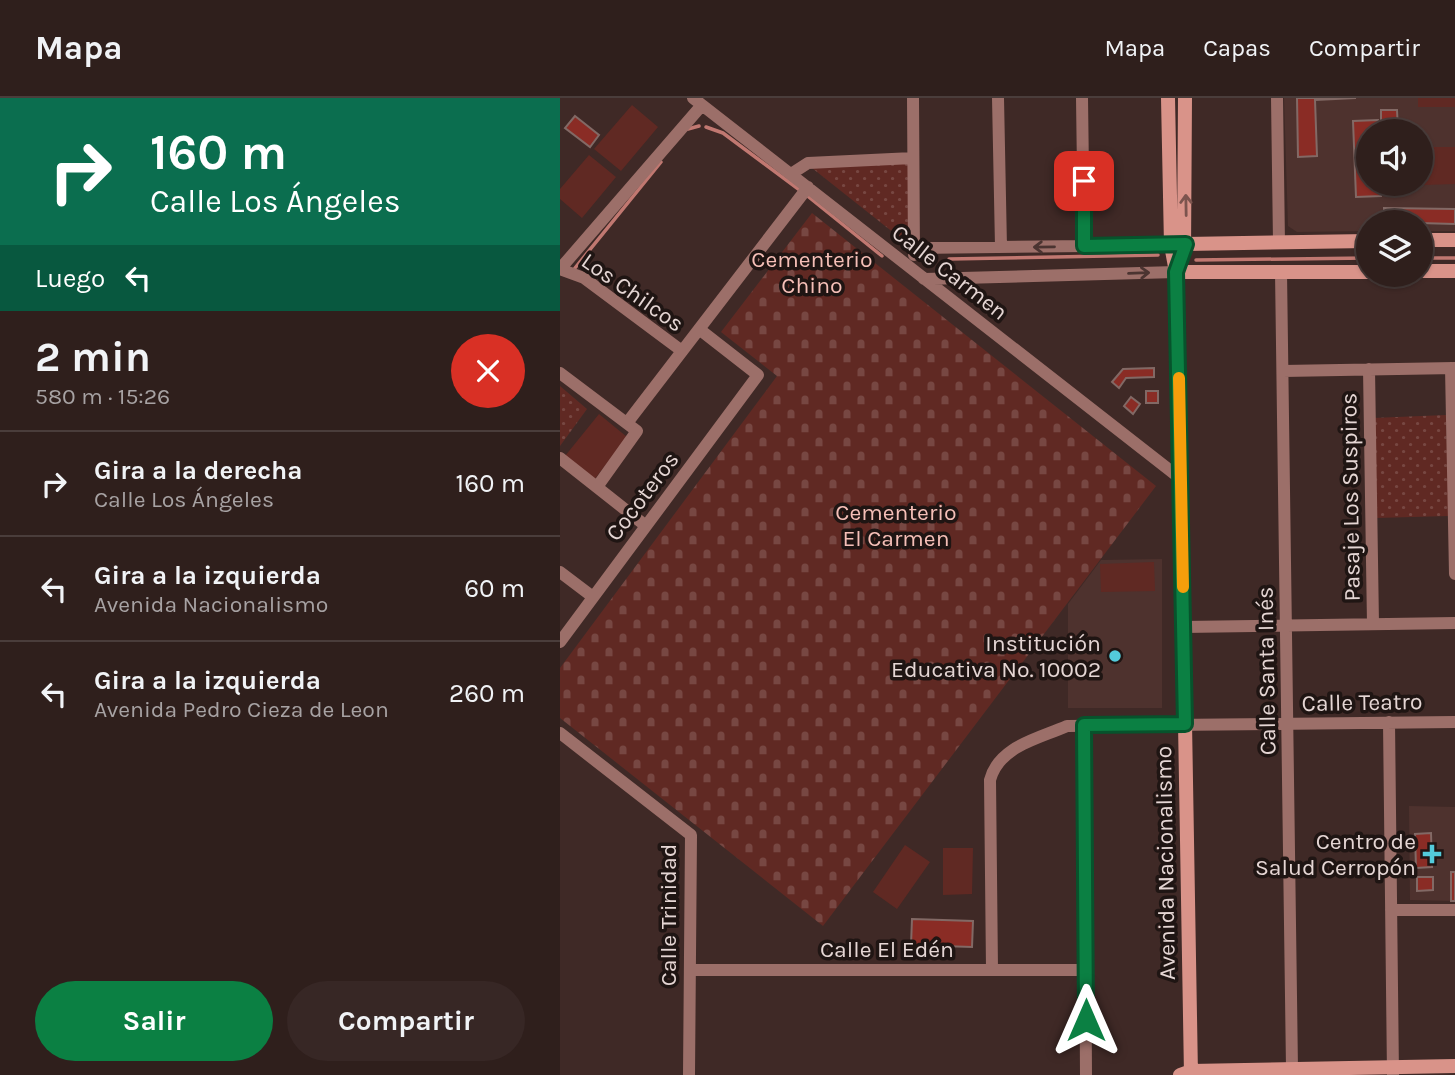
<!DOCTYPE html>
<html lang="es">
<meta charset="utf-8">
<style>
:root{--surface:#2f1f1c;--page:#372725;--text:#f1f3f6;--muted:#a7a2a3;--line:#4a3d3b;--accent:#0b8043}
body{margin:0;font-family:Karla,sans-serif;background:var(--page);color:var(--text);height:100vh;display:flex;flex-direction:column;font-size:26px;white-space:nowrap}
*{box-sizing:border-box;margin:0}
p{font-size:23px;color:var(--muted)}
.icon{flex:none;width:38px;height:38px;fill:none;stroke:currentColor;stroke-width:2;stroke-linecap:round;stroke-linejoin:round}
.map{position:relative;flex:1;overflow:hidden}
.panel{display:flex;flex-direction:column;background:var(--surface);width:560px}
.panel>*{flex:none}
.top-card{background:#0b6e4f;color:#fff;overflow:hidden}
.fabs{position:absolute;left:796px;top:21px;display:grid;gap:14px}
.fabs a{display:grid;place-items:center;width:77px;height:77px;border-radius:50%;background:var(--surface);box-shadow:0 2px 5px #0004,0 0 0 2px var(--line);font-size:35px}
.pin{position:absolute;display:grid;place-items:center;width:60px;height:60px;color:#fff;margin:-30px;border-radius:14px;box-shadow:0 4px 10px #0006}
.me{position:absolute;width:77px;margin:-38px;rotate:0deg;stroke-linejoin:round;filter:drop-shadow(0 0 5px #0008)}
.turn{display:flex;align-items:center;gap:24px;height:147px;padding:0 35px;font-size:32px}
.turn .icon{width:91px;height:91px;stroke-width:2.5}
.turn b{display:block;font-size:49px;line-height:60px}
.then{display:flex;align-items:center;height:66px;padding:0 35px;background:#0003;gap:14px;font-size:26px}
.round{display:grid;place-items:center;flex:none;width:74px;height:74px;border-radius:37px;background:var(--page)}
.head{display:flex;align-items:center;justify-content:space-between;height:119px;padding:0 35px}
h1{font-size:42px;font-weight:700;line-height:52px}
.cta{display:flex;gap:14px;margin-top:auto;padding:14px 35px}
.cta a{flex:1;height:80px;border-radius:42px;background:var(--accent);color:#fff;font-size:28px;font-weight:700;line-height:80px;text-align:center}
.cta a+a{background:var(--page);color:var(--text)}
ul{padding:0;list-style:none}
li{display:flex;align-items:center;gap:21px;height:105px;padding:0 35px;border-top:2px solid var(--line)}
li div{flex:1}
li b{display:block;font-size:26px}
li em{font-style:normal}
header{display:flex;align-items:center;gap:42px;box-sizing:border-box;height:98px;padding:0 35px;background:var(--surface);border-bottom:2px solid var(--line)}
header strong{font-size:33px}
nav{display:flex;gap:38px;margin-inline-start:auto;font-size:24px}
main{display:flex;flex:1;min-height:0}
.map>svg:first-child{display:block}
.built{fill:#4e322e;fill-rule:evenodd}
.grass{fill:url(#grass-dots)}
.cemetery{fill:url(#cemetery-stones)}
.garden{fill:#602923}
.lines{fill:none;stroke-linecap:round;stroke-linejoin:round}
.stream{stroke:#c17871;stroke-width:3.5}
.building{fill:#8a2c25;stroke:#826965;stroke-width:2}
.street{stroke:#9c6f69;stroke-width:12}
.secondary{stroke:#d99389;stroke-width:14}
.oneway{stroke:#7c544e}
.oneway2{stroke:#4b3431}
.route-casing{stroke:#07532c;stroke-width:18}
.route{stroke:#0b8043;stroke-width:12}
.slow{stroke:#f59e0b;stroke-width:12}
.poi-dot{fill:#53cbdb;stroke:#1f1513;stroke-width:2.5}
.labels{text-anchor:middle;stroke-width:7;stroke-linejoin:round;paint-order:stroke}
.park-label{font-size:23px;fill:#f5bfb7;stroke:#1f1513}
.street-label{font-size:23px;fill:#e5d6d4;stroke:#1f1513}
.poi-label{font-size:23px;fill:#e5d6d4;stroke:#1f1513;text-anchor:end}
</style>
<header>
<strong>Mapa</strong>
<nav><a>Mapa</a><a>Capas</a><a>Compartir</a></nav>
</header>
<main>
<section class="panel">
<div class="top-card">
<div class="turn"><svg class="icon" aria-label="right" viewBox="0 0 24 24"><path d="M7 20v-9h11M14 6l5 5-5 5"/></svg><div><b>160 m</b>Calle Los Ángeles</div></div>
<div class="then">Luego<svg class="icon" aria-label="left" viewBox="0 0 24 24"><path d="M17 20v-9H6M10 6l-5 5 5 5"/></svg></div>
</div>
<div class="head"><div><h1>2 min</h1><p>580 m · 15:26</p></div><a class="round" style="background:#d93025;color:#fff"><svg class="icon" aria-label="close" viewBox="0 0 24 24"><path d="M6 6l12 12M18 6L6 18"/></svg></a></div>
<ul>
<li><svg class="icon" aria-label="right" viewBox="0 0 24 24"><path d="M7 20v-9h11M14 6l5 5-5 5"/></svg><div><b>Gira a la derecha</b><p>Calle Los Ángeles</p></div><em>160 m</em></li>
<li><svg class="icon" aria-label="left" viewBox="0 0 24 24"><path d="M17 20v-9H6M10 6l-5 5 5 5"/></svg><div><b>Gira a la izquierda</b><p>Avenida Nacionalismo</p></div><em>60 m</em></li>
<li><svg class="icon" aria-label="left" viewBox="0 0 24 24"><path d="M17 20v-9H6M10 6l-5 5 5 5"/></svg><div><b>Gira a la izquierda</b><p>Avenida Pedro Cieza de Leon</p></div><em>260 m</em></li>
</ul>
<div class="cta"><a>Salir</a><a>Compartir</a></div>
</section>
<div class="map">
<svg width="895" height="977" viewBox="0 0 895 977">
<defs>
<pattern id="grass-dots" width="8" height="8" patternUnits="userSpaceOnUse" patternTransform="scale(1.75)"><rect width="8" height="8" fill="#602923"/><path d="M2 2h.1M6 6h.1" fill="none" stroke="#774742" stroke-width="1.8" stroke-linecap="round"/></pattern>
<pattern id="cemetery-stones" width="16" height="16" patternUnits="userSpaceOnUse" patternTransform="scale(1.75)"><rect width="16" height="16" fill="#602923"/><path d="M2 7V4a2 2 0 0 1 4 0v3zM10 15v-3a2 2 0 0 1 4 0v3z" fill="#774742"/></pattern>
</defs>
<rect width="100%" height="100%" fill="#3f2926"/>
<path class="built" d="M724 0H895V133H861V124H808V133L737 134 728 128ZM808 33H861V86H808Z
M602 461V610H508V506L541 462Z
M849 708 895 709V803L850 802Z"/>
<path class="grass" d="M349 65V144L344 143 252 70Z
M0 288 27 311 0 348Z
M886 317 889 418 815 420 813 320Z"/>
<path class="cemetery" d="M252 115 596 388 263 828 0 620V570L217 278 161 234Z"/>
<path class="garden" d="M858 0H895V9H858Z
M72 7 98 29 61 73 34 51Z
M864 49H895V86L864 87Z
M29 57 56 79 22 120 0 101V91Z
M39 316 67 339 34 382 5 358Z
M594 464 595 493 541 494 540 466Z
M345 747 370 764 337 811 313 794Z
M383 750H413L412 796 383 797Z"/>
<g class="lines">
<path class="stream" d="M146 29 163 35 241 93
M128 31 139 28
M245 96 322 158
M861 160H895
M389 161 598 157
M636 162 808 160
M15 170 101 64"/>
</g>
<path class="building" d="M737 0H796L755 2 757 58 738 59Z
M821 12H837L838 33H821Z
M15 18 39 37 30 49 5 30Z
M818 22 819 33H808V86H820L821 98 796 99 793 23Z
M823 86H839L840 96H823Z
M824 110 895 111V126L824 124Z
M594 270V279L566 280 559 290 552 284 563 271Z
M586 293H598V305H586Z
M571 299 580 306 573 316 564 308Z
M871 735 872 769 856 770 855 736Z
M891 774H895V803H891Z
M857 779H873V792L857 793Z
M352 821 413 823 412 849 351 847Z"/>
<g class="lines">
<path class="street" d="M133 0 621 381
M353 0 354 157
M438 0 441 149
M522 0 524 148
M717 0 719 145
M231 76 248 65 353 60
M355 150 619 147
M0 171 142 7
M0 171 24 180 122 253
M721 174 732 971
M364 181 616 174
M891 270 895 476
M809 271 813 526
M723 273 895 270
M0 275 77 333 37 389
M67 325 248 89
M0 360 86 428
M0 474 33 499
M623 529 895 525
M0 544 198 277 139 231
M829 624 833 977
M524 627 526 977
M0 635 131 737 129 977
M831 812H895
M130 872H525
M432 872 430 682C439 648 478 641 507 628L895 624"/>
<path class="secondary" d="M608 0 611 147 616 174 619 272 631 977
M861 142H895
M626 146 808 143
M624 153 625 0
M861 173H895
M616 174H808
M620 977 631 973 895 968"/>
</g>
<defs><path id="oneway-shaft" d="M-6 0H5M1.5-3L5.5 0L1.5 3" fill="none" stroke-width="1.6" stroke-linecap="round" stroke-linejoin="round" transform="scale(1.75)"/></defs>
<use class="oneway" href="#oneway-shaft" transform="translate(626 107) rotate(-91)"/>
<g class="oneway2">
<use href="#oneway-shaft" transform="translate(484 149) rotate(179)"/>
<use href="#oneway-shaft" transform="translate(579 175) rotate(-2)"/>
</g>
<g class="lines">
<g class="route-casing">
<path id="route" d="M524 83V148L626 146 616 174 625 626 524 627 526 922"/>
</g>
<use href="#route" class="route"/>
<path class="slow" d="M619 280 623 489"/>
</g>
<g class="poi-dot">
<circle cx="555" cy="558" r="7"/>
<path d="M868.5 745.5h7v7h7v7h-7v7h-7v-7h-7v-7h7z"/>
</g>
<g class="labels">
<g class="park-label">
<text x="252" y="169">Cementerio<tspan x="252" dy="26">Chino</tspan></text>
<text x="336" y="422">Cementerio<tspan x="336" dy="26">El Carmen</tspan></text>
</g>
<g class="street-label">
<text transform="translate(390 174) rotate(38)" y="8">Calle Carmen</text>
<text transform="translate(73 194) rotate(35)" y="8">Los Chilcos</text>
<text transform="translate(82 398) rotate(-53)" y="8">Cocoteros</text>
<text transform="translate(790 399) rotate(-91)" y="8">Pasaje Los Suspiros</text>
<text transform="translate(706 573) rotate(-91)" y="8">Calle Santa Inés</text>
<text transform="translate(802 604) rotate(-1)" y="8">Calle Teatro</text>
<text transform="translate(605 765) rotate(-91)" y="8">Avenida Nacionalismo</text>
<text transform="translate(108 817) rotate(-90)" y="8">Calle Trinidad</text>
<text x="327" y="859">Calle El Edén</text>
</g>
<g class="poi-label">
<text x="541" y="553">Institución<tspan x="541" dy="26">Educativa No. 10002</tspan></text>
<text x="856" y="751">Centro de<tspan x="856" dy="26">Salud Cerropón</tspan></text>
</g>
</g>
</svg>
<div class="fabs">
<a><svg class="icon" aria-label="sound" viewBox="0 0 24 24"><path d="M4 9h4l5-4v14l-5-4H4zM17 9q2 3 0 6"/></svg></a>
<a><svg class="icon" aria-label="layers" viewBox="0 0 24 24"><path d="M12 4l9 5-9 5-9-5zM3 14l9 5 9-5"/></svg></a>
</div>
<div class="pin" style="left:524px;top:83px;background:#d93025"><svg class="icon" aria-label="arrive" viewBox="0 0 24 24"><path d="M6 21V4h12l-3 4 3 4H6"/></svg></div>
<svg class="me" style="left:526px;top:922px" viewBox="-20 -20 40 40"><path d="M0-17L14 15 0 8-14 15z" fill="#0b8043" stroke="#fff" stroke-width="4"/></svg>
</div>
</main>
